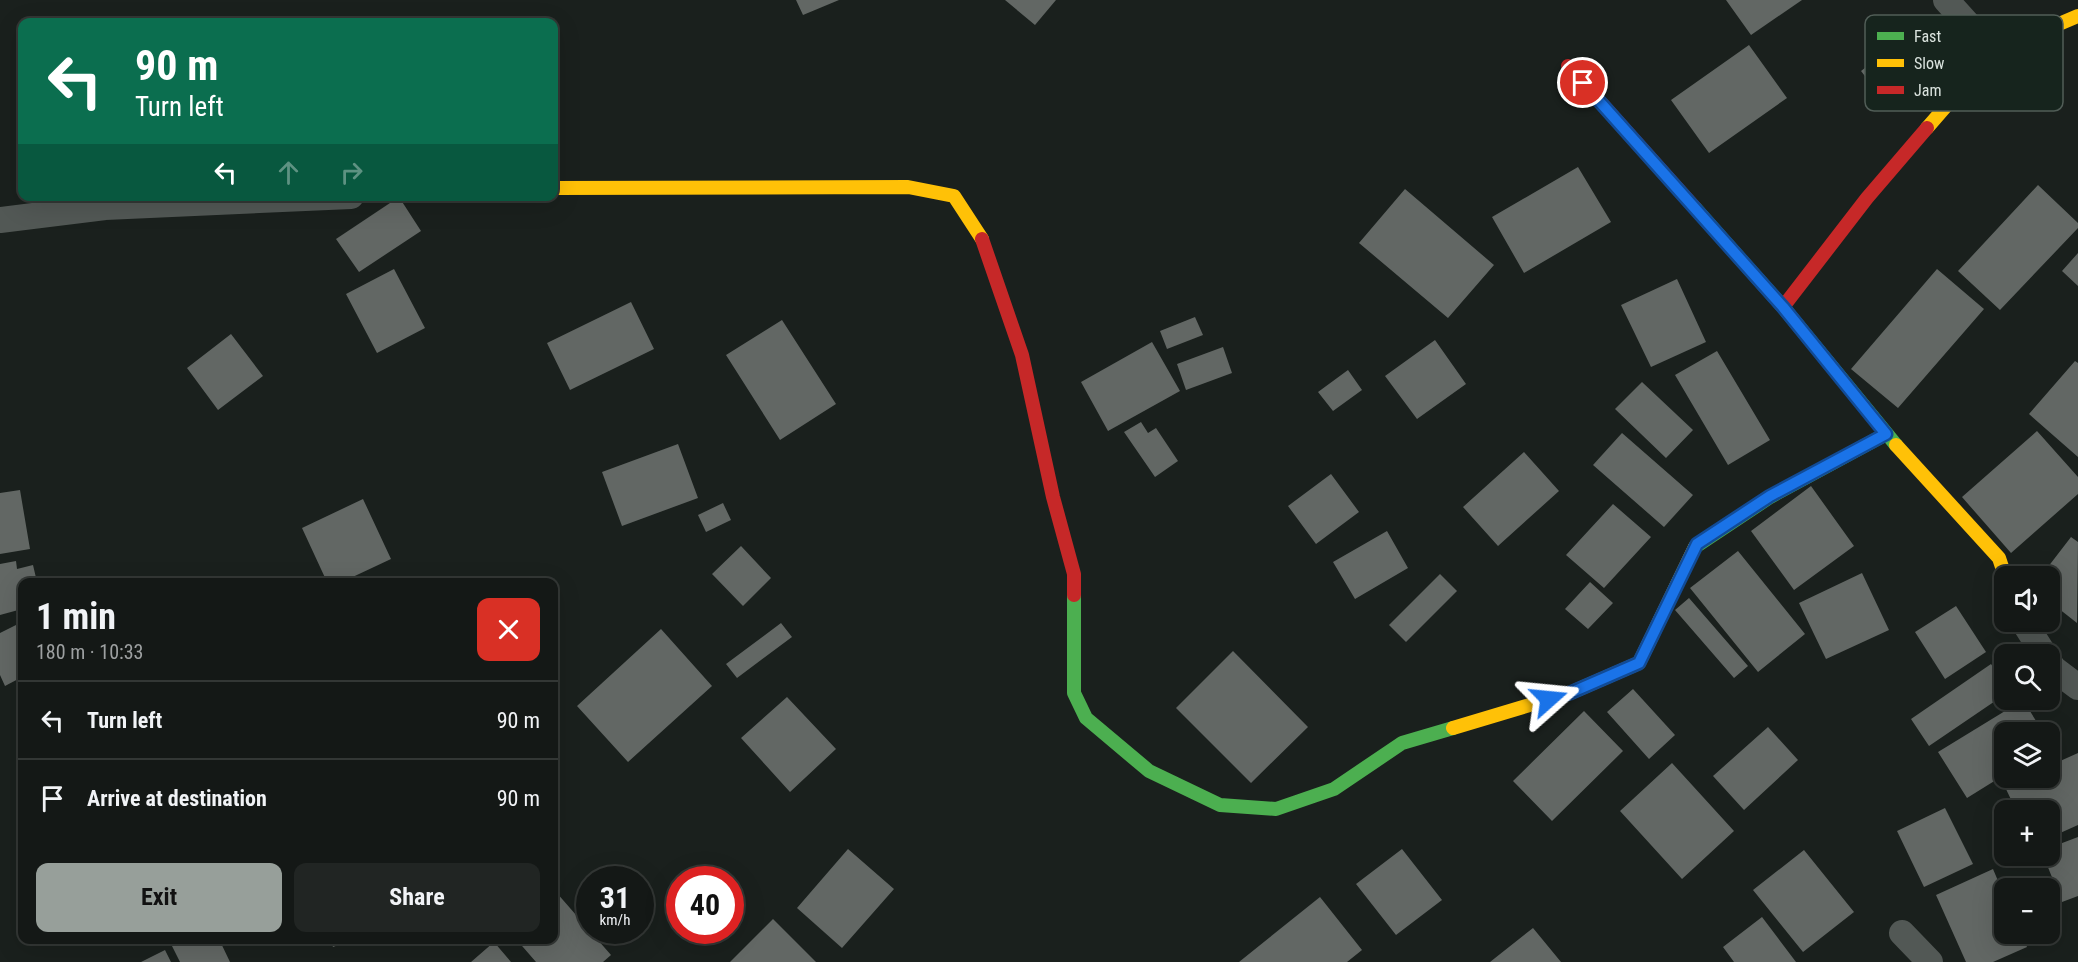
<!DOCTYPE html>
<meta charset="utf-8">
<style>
:root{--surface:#141816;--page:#212523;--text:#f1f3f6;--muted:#9da0a1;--line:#333735;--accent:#979f9a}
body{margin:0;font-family:"Roboto Condensed",sans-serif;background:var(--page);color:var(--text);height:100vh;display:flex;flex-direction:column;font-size:22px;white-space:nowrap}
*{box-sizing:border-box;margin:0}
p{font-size:20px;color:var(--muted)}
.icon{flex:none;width:33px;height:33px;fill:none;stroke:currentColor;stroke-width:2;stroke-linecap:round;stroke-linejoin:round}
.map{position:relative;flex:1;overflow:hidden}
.details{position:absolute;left:18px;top:578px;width:540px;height:366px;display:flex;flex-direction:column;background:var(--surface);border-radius:12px;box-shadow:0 6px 24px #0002,0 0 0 2px var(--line)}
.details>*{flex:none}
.guide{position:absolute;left:18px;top:18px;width:540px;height:183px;border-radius:12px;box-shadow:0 6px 24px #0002,0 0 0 2px var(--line);background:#0b6e4f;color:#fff;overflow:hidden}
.buttons{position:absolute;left:1994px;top:566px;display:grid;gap:12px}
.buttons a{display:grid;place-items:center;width:66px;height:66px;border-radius:12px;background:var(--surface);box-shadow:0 6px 24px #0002,0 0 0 2px var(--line);font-size:30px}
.speed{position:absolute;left:576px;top:866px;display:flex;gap:12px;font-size:30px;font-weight:700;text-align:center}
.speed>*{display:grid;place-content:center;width:78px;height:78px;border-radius:50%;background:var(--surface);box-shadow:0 6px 24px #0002,0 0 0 2px var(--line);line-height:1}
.speed small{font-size:15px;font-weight:400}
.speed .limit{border:9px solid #d22;background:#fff;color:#111}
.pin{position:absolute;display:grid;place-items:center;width:51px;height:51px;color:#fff;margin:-26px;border:3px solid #fff;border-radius:50%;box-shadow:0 2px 6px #0007}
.me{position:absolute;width:66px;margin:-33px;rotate:72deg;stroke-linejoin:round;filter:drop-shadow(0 0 4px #0008)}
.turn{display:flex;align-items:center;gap:21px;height:126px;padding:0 18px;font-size:27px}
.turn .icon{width:78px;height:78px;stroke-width:2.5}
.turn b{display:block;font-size:42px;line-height:51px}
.lanes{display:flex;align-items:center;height:57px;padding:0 18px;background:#0003;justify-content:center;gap:30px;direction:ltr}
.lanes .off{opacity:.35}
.round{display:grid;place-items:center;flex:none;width:63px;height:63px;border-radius:12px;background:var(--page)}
.headline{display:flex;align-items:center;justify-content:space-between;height:102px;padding:0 18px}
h1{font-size:36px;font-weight:700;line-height:45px}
.primary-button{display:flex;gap:12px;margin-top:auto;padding:12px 18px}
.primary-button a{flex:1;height:69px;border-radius:12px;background:var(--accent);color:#111;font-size:24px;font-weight:700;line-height:69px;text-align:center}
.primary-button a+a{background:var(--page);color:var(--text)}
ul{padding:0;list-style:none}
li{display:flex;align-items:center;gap:18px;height:78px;padding:0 18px;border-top:2px solid var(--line)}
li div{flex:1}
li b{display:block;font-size:22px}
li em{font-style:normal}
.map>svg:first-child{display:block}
.building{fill:#626764}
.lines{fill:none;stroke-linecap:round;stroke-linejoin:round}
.street{stroke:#525855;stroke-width:26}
.fast{stroke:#4caf50;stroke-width:14}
.slow{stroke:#ffc107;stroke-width:14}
.jam{stroke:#c62828;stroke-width:14}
.route-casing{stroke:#114b97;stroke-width:15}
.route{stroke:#1a73e8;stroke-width:10}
.key{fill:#16241d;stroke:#515d57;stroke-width:1.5}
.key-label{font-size:16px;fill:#dae3de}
</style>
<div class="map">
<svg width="2078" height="962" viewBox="0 0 2078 962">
<rect width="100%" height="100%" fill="#1a201d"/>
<path class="building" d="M796 0H839L803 15Z
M1005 0H1056L1035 25Z
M1726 0H1802L1751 35Z
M1912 32 1942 71 1891 110 1861 71Z
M1749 45 1787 98 1709 153 1671 100Z
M1578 167 1611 222 1524 273 1492 217Z
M2038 185 2078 223V228L2000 310 1958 271Z
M1405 189 1494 265 1448 318 1359 243Z
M399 197 421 231 359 272 336 239Z
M2078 253V286L2062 271Z
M394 269 425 328 377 353 346 294Z
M1937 269 1984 309 1898 408 1851 369Z
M1677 279 1706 342 1651 367 1621 305Z
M631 302 654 349 570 390 547 343Z
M1195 317 1203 335 1167 349 1160 331Z
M782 320 836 404 780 440 726 355Z
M231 334 263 376 218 410 187 368Z
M1435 340 1466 384 1417 419 1385 376Z
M1152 342 1180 391 1108 431 1081 382Z
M1223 347 1232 373 1186 390 1177 364Z
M1717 351 1770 440 1728 465 1675 375Z
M2075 361 2078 363V457L2029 414Z
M1348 370 1362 390 1333 411 1318 392Z
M1642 382 1693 430 1666 458 1615 409Z
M1141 422 1148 433 1156 428 1178 461 1155 477 1124 432Z
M2037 431 2078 477V494L2011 553 1962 497Z
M1622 433 1693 495 1664 527 1593 465Z
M678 444 698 498 622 526 602 472Z
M1524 452 1559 491 1498 546 1463 507Z
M1331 474 1359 512 1316 544 1288 506Z
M1811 486 1854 546 1794 590 1751 531Z
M20 490 30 549 0 554V493Z
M363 499 391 559 342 582H327L302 528Z
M723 503 731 520 706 532 698 515Z
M1613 504 1651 537 1604 588 1566 555Z
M1387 531 1408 568 1355 599 1333 562Z
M2071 537 2078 542 2077 623 2049 601V576H2041Z
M741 546 771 578 743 606 712 574Z
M1738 551 1805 634 1758 672 1690 588Z
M16 561 17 569 33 565 37 582H22V609L0 615V564Z
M1862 573 1889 630 1826 659 1799 603Z
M1440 574 1457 591 1406 642 1389 625Z
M1590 582 1613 603 1588 629 1565 609Z
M1689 598 1748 666 1734 678 1675 610Z
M1956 606 1986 652 1945 679 1915 632Z
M22 622V677L5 686 0 675V633Z
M781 623 792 637 737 678 726 664Z
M661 629 712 686 628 762 577 706Z
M1233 651 1308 727 1251 783 1176 708Z
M1991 664 2004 683V695L1929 746 1911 719Z
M1633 689 1675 735 1649 759 1607 712Z
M787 697 836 749 790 792 741 738Z
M2023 700 2043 732H2004V775L1967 798 1938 752Z
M1584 711 1623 751 1552 821 1513 781Z
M1768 727 1798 760 1744 810 1713 776Z
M2078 753V825L2049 838V810H2016L2005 787 2026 777H2049V766Z
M1672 763 1734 831 1682 879 1620 811Z
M1945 808 1973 864 1924 887 1897 831Z
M2078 837V896L2062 902 2043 855H2049V848Z
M848 849 894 889 842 948 797 908Z
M1402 849 1442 900 1396 935 1356 884Z
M1804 850 1854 912 1803 952 1753 890Z
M1993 869 2004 895V933H2021L2027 947 1993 962H1966L1936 895Z
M556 892 611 955 603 962H536L516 939H554V894Z
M1320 897 1362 950 1347 962H1239Z
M1762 917 1796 962H1734L1723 947Z
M773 919 816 962H730Z
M1533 928 1561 962H1490Z
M186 939H219L230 962H180L172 946Z
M330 939H354L333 947Z
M494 942 511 962H471Z
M165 950 171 962H141Z"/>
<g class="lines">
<path class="street" d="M1946 0 1993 52
M0 220 105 207 351 196
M2023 621 2044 654
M2049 662 2054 669 2078 687
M1902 933 1930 962"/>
<path class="fast" d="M1695 208 1783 307 1896 445
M1695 547 1770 497 1886 434
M1074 595V693L1086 718 1149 771 1220 805 1276 809 1334 789 1402 743 1453 728"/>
<path class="slow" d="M1927 128 1993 52 2078 16
M554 188 908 187 954 196 982 239
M1896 445 1999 558 2005 576
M1453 728 1570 693 1639 663 1695 547"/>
<path class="jam" d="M1568 66 1695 208
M982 239 1022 355 1053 497 1074 574V595
M1783 307 1867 198 1927 128"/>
</g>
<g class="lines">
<g class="route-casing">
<path id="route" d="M1549 699 1570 693 1639 663 1697 544 1770 496 1886 434 1783 307 1583 83"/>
</g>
<use href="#route" class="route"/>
</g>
<rect x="1865" y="15" width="198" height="96" rx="9" class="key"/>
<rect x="1877" y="32" width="27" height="8" fill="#4caf50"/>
<rect x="1877" y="59" width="27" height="8" fill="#ffc107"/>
<rect x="1877" y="86" width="27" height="8" fill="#c62828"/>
<g class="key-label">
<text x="1914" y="42">Fast</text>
<text x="1914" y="69">Slow</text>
<text x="1914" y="96">Jam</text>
</g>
</svg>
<div class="buttons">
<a><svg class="icon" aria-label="sound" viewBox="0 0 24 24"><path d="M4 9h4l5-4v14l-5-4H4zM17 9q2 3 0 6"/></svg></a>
<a><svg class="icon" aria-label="search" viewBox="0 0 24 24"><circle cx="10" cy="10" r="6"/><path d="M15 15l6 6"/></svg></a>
<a><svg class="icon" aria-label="layers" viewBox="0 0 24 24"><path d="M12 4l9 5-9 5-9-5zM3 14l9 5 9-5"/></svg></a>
<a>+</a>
<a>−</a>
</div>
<div class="speed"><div>31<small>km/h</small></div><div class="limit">40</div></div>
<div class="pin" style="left:1583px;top:83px;background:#d93025"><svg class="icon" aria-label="arrive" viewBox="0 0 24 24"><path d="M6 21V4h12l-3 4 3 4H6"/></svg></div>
<svg class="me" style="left:1549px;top:699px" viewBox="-20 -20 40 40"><path d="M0-17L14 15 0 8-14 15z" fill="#1a73e8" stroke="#fff" stroke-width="4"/></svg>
<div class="guide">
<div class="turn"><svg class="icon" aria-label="left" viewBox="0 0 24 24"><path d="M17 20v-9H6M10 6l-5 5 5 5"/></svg><div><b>90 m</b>Turn left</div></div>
<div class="lanes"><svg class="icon" aria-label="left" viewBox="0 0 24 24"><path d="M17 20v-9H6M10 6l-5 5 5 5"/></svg><svg class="icon off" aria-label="ahead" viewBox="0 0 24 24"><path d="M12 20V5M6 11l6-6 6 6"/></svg><svg class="icon off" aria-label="right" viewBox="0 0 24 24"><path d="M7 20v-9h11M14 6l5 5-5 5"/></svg></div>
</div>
<section class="details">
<div class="headline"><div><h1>1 min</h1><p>180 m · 10:33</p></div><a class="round" style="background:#d93025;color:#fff"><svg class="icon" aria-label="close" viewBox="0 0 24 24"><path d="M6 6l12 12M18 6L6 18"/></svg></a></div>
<ul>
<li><svg class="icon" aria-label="left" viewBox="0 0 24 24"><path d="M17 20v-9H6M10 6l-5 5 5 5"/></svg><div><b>Turn left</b></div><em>90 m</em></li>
<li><svg class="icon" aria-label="arrive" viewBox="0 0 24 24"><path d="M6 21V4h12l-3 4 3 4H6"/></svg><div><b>Arrive at destination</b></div><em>90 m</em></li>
</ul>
<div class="primary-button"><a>Exit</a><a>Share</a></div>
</section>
</div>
